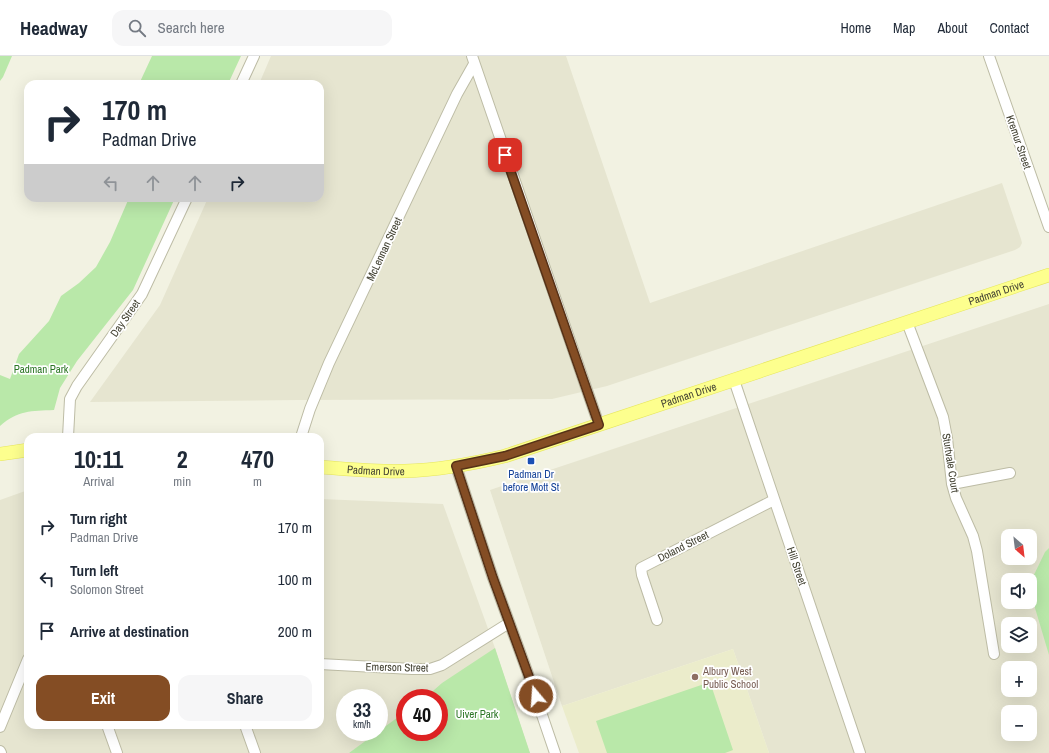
<!DOCTYPE html>
<meta charset="utf-8">
<style>
:root{--surface:#fff;--page:#f6f6f7;--text:#1f2937;--muted:#747a83;--line:#e0e1e3;--accent:#844d24}
body{margin:0;font-family:"Archivo Narrow",sans-serif;background:var(--page);color:var(--text);height:100vh;display:flex;flex-direction:column;font-size:15px;white-space:nowrap}
*{box-sizing:border-box;margin:0}
p{font-size:13px;color:var(--muted)}
.icon{flex:none;width:22px;height:22px;fill:none;stroke:currentColor;stroke-width:2;stroke-linecap:round;stroke-linejoin:round}
.map{position:relative;flex:1;overflow:hidden}
.drawer{position:absolute;left:24px;top:377px;width:300px;height:296px;display:flex;flex-direction:column;background:var(--surface);border-radius:12px;box-shadow:0 4px 16px #0002}
.drawer>*{flex:none}
.hud{position:absolute;left:24px;top:24px;width:300px;height:122px;border-radius:12px;box-shadow:0 4px 16px #0002;background:#fff;color:var(--text);overflow:hidden}
.needle{width:26px;rotate:152deg}
.controls{position:absolute;left:1001px;top:473px;display:grid;gap:8px}
.controls a{display:grid;place-items:center;width:36px;height:36px;border-radius:8px;background:var(--surface);box-shadow:0 4px 16px #0002;font-size:20px}
.speed{position:absolute;left:336px;top:633px;display:flex;gap:8px;font-size:20px;font-weight:700;text-align:center}
.speed>*{display:grid;place-content:center;width:52px;height:52px;border-radius:50%;background:var(--surface);box-shadow:0 4px 16px #0002;line-height:1}
.speed small{font-size:10px;font-weight:400}
.speed .limit{border:6px solid #d22;background:#fff;color:#111}
.pin{position:absolute;display:grid;place-items:center;width:34px;height:34px;color:#fff;margin:-17px;border-radius:8px;box-shadow:0 2px 6px #0006}
.me{position:absolute;width:44px;margin:-22px;rotate:342deg;stroke-linejoin:round;filter:drop-shadow(0 0 3px #0008)}
.turn{display:flex;align-items:center;gap:14px;height:84px;padding:0 12px;font-size:18px}
.turn .icon{width:52px;height:52px;stroke-width:2.5}
.turn b{display:block;font-size:28px;line-height:34px}
.lanes{display:flex;align-items:center;height:38px;padding:0 12px;background:#0003;justify-content:center;gap:20px;direction:ltr}
.lanes .off{opacity:.35}
.eta{display:flex;justify-content:space-evenly;align-items:center;height:68px;text-align:center}
.eta b{font-size:24px;font-weight:700;line-height:28px}
.primary-button{display:flex;gap:8px;margin-top:auto;padding:8px 12px}
.primary-button a{flex:1;height:46px;border-radius:12px;background:var(--accent);color:#fff;font-size:16px;font-weight:700;line-height:46px;text-align:center}
.primary-button a+a{background:var(--page);color:var(--text)}
ul{padding:0;list-style:none}
li{display:flex;align-items:center;gap:12px;height:52px;padding:0 12px}
li div{flex:1}
li b{display:block;font-size:15px}
li em{font-style:normal}
header{display:flex;align-items:center;gap:24px;box-sizing:border-box;height:56px;padding:0 20px;background:var(--surface);border-bottom:1px solid var(--line)}
header strong{font-size:19px}
nav{display:flex;gap:22px;margin-inline-start:auto;font-size:14px}
.search{width:280px;height:36px;background:var(--page);display:flex;align-items:center;gap:10px;box-sizing:border-box;padding:0 14px;border-radius:12px;color:var(--muted);font-size:15px}
.map>svg:first-child{display:block}
.residential{fill:#e6e5d0;fill-rule:evenodd}
.education{fill:#ebeccb}
.green{fill:#b9e8a9}
.lines{fill:none;stroke-linecap:round;stroke-linejoin:round}
.minor-casing{stroke:#bdbca5;stroke-width:12}
.major-casing{stroke:#e6e65c;stroke-width:14}
.minor{stroke:#fff;stroke-width:10}
.major{stroke:#fdff8e;stroke-width:13}
.route-casing{stroke:#563217;stroke-width:10}
.route{stroke:#844d24;stroke-width:7}
.transit-dot{fill:#1a4fb4;stroke:#fff;stroke-width:1.5}
.education-dot{fill:#8d6e63;stroke:#fff;stroke-width:1.5}
.labels{text-anchor:middle;stroke-width:3.5;stroke-linejoin:round;paint-order:stroke}
.street-label{font-size:11px;fill:#434233;stroke:#fff}
.park-label{font-size:11px;fill:#2c7625;stroke:#fff}
.transit-label{font-size:11px;fill:#164399;stroke:#fff}
.education-label{font-size:11px;fill:#785e54;stroke:#fff;text-anchor:start}
</style>
<header>
<strong>Headway</strong>
<div class="search"><svg class="icon" aria-label="search" viewBox="0 0 24 24"><circle cx="10" cy="10" r="6"/><path d="M15 15l6 6"/></svg>Search here</div>
<nav><a>Home</a><a>Map</a><a>About</a><a>Contact</a></nav>
</header>
<div class="map">
<svg width="1049" height="697" viewBox="0 0 1049 697">
<rect width="100%" height="100%" fill="#f2f2e2"/>
<path class="residential" d="M271 0H566L650 247 1002 127 1021 183 1022 187 1020 191 1015 194 607 330 552 343 298 344 90 346 160 249 208 142H320V28H259Z
M1049 248V697H769L733 593 562 650 490 434ZM1008 480H1030V502H1008ZM1008 524H1030V546H1008ZM1008 568H1030V590H1008ZM1008 612H1030V634H1008ZM1008 656H1030V678H1008Z
M28 434V669H320V443L443 448 495 592 530 697H0V444ZM345 642H379V676H345ZM405 642H439V676H405Z"/>
<path class="education" d="M733 593 769 697H579L562 650Z"/>
<path class="green" d="M0 0H12L3 21 0 25Z
M152 0H241L228 28H139Z
M129 142H175L133 234 77 305 60 332 54 354C31 355 18 354 0 370V319L10 323 19 298 49 265 61 240 79 227 96 211 110 186Z
M1049 492V599L1035 552 1030 527 1045 496Z
M495 592 530 697H349L405 656V676H439V642H425L442 627Z
M710 626 733 694 725 697H607L596 665Z"/>
<g class="lines">
<g class="minor-casing">
<path id="minor" d="M472 0 599 369
M989 0 1049 171
M241 28 254 0
M907 266 943 361 947 382 952 428 956 442 973 480 977 495 994 598
M734 324 860 697
M68 381 70 343 77 330 142 238 187 142
M301 381 310 353 329 307 457 38 474 8
M456 410 493 522 527 615 555 697
M952 428 1010 417
M657 564 642 519 641 512 774 444
M320 608 412 613H430L442 609 509 567
M107 669 117 697
M245 669 255 697
M0 671 28 603
M0 695 1 697"/>
</g>
<g class="major-casing">
<g id="major">
<path d="M0 398 28 394"/>
<path id="s1" d="M320 411C348 413 377 416 405 415 439 414 472 408 505 400L1049 219"/>
</g>
</g>
<use href="#minor" class="minor"/>
<use href="#major" class="major"/>
</g>
<g class="lines">
<g class="route-casing">
<path id="route" d="M505 99 599 369 505 400 456 410 493 522 536 640"/>
</g>
<use href="#route" class="route"/>
</g>
<rect class="transit-dot" x="527" y="401" width="8" height="8" rx="2"/>
<circle class="education-dot" cx="695" cy="621" r="4"/>
<g class="labels">
<g class="street-label">
<text transform="translate(1019 86) rotate(71)" y="4">Kremur Street</text>
<text transform="translate(384 193) rotate(-65)" y="4">McLennan Street</text>
<text dy="4" stroke="none"><textPath href="#s1" startOffset="704">Padman Drive</textPath></text>
<text transform="translate(125 262) rotate(-55)" y="4">Day Street</text>
<text dy="4" stroke="none"><textPath href="#s1" startOffset="380">Padman Drive</textPath></text>
<text transform="translate(951 407) rotate(81)" y="4">Sturtvale Court</text>
<text dy="4" stroke="none"><textPath href="#s1" startOffset="56">Padman Drive</textPath></text>
<text transform="translate(683 490) rotate(-27)" y="4">Doland Street</text>
<text transform="translate(797 510) rotate(71)" y="4">Hill Street</text>
<text transform="translate(397 611) rotate(1)" y="4">Emerson Street</text>
</g>
<g class="park-label">
<text x="41" y="317">Padman Park</text>
<text x="477" y="662">Uiver Park</text>
</g>
<g class="transit-label">
<text x="531" y="422">Padman Dr<tspan x="531" dy="13">before Mott St</tspan></text>
</g>
<g class="education-label">
<text x="703" y="619">Albury West<tspan x="703" dy="13">Public School</tspan></text>
</g>
</g>
</svg>
<div class="controls">
<a><svg class="needle" viewBox="-14 -14 28 28"><path d="M0-13l5 13h-10z" fill="#e53935"/><path d="M0 13l5-13h-10z" fill="#747a83"/></svg></a>
<a><svg class="icon" aria-label="sound" viewBox="0 0 24 24"><path d="M4 9h4l5-4v14l-5-4H4zM17 9q2 3 0 6"/></svg></a>
<a><svg class="icon" aria-label="layers" viewBox="0 0 24 24"><path d="M12 4l9 5-9 5-9-5zM3 14l9 5 9-5"/></svg></a>
<a>+</a>
<a>−</a>
</div>
<div class="speed"><div>33<small>km/h</small></div><div class="limit">40</div></div>
<div class="pin" style="left:505px;top:99px;background:#d93025"><svg class="icon" aria-label="arrive" viewBox="0 0 24 24"><path d="M6 21V4h12l-3 4 3 4H6"/></svg></div>
<svg class="me" style="left:536px;top:640px" viewBox="-20 -20 40 40"><circle r="17" fill="#844d24" stroke="#fff" stroke-width="3"/><path d="M0-11L8 9 0 5-8 9z" fill="#fff"/></svg>
<div class="hud">
<div class="turn"><svg class="icon" aria-label="right" viewBox="0 0 24 24"><path d="M7 20v-9h11M14 6l5 5-5 5"/></svg><div><b>170 m</b>Padman Drive</div></div>
<div class="lanes"><svg class="icon off" aria-label="left" viewBox="0 0 24 24"><path d="M17 20v-9H6M10 6l-5 5 5 5"/></svg><svg class="icon off" aria-label="ahead" viewBox="0 0 24 24"><path d="M12 20V5M6 11l6-6 6 6"/></svg><svg class="icon off" aria-label="ahead" viewBox="0 0 24 24"><path d="M12 20V5M6 11l6-6 6 6"/></svg><svg class="icon" aria-label="right" viewBox="0 0 24 24"><path d="M7 20v-9h11M14 6l5 5-5 5"/></svg></div>
</div>
<section class="drawer">
<div class="eta">
<div><b>10:11</b><p>Arrival</p></div>
<div><b>2</b><p>min</p></div>
<div><b>470</b><p>m</p></div>
</div>
<ul>
<li><svg class="icon" aria-label="right" viewBox="0 0 24 24"><path d="M7 20v-9h11M14 6l5 5-5 5"/></svg><div><b>Turn right</b><p>Padman Drive</p></div><em>170 m</em></li>
<li><svg class="icon" aria-label="left" viewBox="0 0 24 24"><path d="M17 20v-9H6M10 6l-5 5 5 5"/></svg><div><b>Turn left</b><p>Solomon Street</p></div><em>100 m</em></li>
<li><svg class="icon" aria-label="arrive" viewBox="0 0 24 24"><path d="M6 21V4h12l-3 4 3 4H6"/></svg><div><b>Arrive at destination</b></div><em>200 m</em></li>
</ul>
<div class="primary-button"><a>Exit</a><a>Share</a></div>
</section>
</div>
